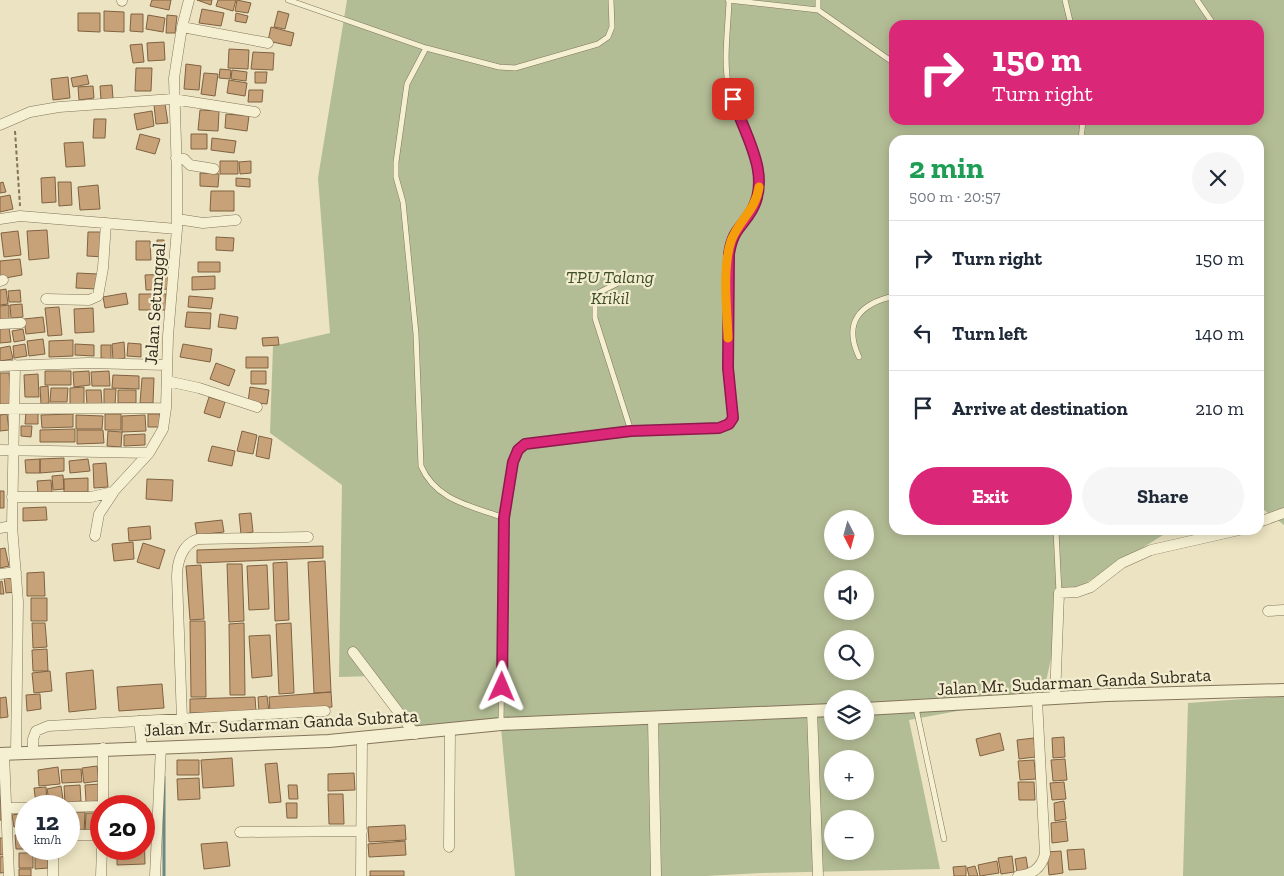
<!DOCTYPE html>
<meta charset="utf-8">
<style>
:root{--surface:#fff;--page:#f6f6f7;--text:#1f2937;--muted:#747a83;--line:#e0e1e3;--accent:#db2777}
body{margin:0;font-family:"Zilla Slab",serif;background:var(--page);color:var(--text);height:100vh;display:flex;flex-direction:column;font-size:19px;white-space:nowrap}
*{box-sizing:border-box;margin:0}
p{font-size:16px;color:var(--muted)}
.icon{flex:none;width:28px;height:28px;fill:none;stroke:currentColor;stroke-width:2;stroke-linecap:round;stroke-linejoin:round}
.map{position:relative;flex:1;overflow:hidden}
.drawer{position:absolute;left:889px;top:135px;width:375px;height:400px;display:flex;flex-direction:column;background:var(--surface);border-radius:15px;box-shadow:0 2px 12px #0003}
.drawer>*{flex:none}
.hud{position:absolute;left:889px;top:20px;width:375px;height:105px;border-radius:15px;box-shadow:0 2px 12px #0003;background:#db2777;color:#fff;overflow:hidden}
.needle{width:32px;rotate:174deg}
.tools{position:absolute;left:824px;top:510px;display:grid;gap:10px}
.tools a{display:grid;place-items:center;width:50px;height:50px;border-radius:50%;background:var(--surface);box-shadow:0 2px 12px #0003;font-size:25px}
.speed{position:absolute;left:15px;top:795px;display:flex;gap:10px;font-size:25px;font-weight:700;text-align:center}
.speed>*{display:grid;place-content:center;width:65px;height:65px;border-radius:50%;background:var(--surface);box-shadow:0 2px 12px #0003;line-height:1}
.speed small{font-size:12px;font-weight:400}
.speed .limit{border:8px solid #d22;background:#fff;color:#111}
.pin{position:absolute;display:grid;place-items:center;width:42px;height:42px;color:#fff;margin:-21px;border-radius:10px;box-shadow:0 2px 8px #0006}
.me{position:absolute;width:55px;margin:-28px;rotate:1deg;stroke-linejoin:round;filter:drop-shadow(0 0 4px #0008)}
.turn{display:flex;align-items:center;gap:18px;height:105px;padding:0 20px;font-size:22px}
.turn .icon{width:65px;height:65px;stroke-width:2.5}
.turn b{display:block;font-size:35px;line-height:42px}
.round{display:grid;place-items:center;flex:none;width:52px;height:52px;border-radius:26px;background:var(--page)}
.summary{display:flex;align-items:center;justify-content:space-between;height:85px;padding:0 20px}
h1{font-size:30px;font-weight:800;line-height:38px;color:#1e9e55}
.cta{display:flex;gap:10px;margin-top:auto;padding:10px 20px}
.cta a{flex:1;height:58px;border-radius:30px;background:var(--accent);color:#fff;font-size:20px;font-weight:800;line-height:58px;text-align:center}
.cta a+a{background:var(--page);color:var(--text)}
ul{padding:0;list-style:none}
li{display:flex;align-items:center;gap:15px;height:75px;padding:0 20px;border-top:1px solid var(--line)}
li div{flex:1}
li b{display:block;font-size:19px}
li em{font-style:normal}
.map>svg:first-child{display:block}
.cemetery{fill:#b3bd95;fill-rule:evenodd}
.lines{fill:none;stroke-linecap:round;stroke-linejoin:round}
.stream{stroke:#6b8a86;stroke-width:3}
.building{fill:#c7a279;stroke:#806241}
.service-casing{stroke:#83745a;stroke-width:6}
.minor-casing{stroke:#83745a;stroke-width:11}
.tertiary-casing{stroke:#83745a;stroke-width:14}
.path{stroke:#83745a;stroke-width:2;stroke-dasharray:4 2.5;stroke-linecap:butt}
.service{stroke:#f6f0d3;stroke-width:5}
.minor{stroke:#f6f0d3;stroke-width:10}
.tertiary{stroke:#f6f0d3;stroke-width:12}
.route-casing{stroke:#8e194d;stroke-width:12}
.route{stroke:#db2777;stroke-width:9}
.slow{stroke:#f59e0b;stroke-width:9}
.labels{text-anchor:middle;stroke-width:4.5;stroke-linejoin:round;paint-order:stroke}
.park-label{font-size:18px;font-style:italic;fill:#3f4e25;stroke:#f3edd0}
.street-label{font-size:18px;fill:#332a1d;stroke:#f3edd0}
</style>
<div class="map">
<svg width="1284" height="876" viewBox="0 0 1284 876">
<rect width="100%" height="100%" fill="#ebe3c1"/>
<path class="cemetery" d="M347 0H1284V525L1259 506V140H894V530H1171L1065 596 1043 695 909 720 940 869 761 873 706 876H515L501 728H417L373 676 339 677 342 485 270 433 273 346 330 333 318 178ZM894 25H1259V120H894ZM832 519H865V551H832ZM832 579H865V611H832ZM832 639H865V671H832ZM832 699H865V731H832ZM832 759H865V791H832ZM832 819H865V851H832Z
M1284 696V876H1183L1188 703Z"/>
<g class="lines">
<path class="stream" d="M164 876V777"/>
</g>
<path class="building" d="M152 0H171L169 10 150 6Z
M197 0H212L211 5Z
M218 0H236L233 11 216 6Z
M237 0 251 3 248 13 235 11Z
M202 9 224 13 221 26 199 23Z
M104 11 124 12V32L104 31Z
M278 11 289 14 285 29 274 27Z
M78 13H100V32L78 31Z
M236 13 248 16 246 23 235 21Z
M131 14H143V32L130 31Z
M148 15 165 18 163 32 146 29Z
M167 15 177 16 175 33H166Z
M271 27 294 33 291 46 268 41Z
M164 42 165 60 148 61 147 43Z
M142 44 144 62 133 63 130 45Z
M229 49 249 50 248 69 228 68Z
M253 52 274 53 273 70 251 69Z
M186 64 201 66 199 90 184 89Z
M136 68H152L151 91H135Z
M220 69 231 70 230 79 219 78Z
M232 70 247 72 246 81 231 79Z
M255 72H267L266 83H255Z
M204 73 218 74 215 96 201 94Z
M87 75 89 84 73 87 71 78Z
M68 77 70 98 53 100 51 79Z
M229 80 247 83 245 96 227 93Z
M112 85 113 99 101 100 100 86Z
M93 86 94 98 79 100 78 87Z
M249 90H263L262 102H248Z
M165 104 168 123 156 124 154 105Z
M200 110 219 111 218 131 198 130Z
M152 111 154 126 137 130 134 114Z
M226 114 249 116 247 131 225 128Z
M94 119H106L105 138H93Z
M140 134 160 139 155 154 136 149Z
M191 134H207V149H191Z
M212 138 236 141 234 153 211 150Z
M83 142 85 166 66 167 64 143Z
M220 161H238V174H220Z
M251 161V173L240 174 239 162Z
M200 173 219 174 218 187 200 186Z
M55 177 56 202 42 203 41 178Z
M236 178 250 179V187L236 186Z
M3 182 6 192 0 193V183Z
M58 182H71L72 205 59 206Z
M98 185 100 209 80 210 78 187Z
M211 191H234V211H210Z
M10 195 13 209 0 212V197Z
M47 230 49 258 29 260 27 231Z
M18 231 21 255 4 257 1 233Z
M88 232H105L104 257 87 256Z
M216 237 234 238 233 251 216 250Z
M157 240H164L165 254H158Z
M136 241H150L151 260H136Z
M20 259 22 275 0 279V261Z
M198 262H220V272H198Z
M77 273 98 274 97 289 76 288Z
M170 274V289L146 290 145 275Z
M215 276V289L192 290V277Z
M6 289 8 304 0 305V290Z
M20 290 21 302H9L8 291Z
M126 293 128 304 105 308 103 297Z
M139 294H166V310H139Z
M189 296 213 298 211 309 188 307Z
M22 304 23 317 11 318 10 305Z
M9 305V320H0V306Z
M59 307 62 335 48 336 45 308Z
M93 308 94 332 75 333 74 309Z
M187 312 211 313 210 329 185 327Z
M220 314 238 317 236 329 218 327Z
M43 317 45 332 26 334 24 319Z
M9 327 11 342 0 343V328Z
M23 329 25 340 14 342 12 331Z
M278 337 279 345 263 346 262 338Z
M43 339 45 354 29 356 27 341Z
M73 340V356L49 357V341Z
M124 342 125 358 113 360 112 344Z
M128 343 141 344V357L127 356Z
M25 344 27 356 14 358 13 346Z
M75 344 94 345V356L75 355Z
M183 344 212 349 210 362 180 357Z
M101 345H111V359L101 358Z
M10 346 13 359 0 361V348Z
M246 357H268V368H246Z
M216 363 235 370 229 386 210 379Z
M45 371H71V385H45Z
M89 371 90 385 74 387 73 372Z
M109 371 110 386H92L91 372Z
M251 371H266V384H251Z
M0 373H9L12 407H0Z
M38 374 39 397H25L24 375Z
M113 375 139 376V389L112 388Z
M142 378H154L153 403H140Z
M48 386 49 403 41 404 40 387Z
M84 387V405H70V388Z
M250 387 269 390 267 404 248 402Z
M51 388H68L67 402H50Z
M104 389H116L115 405 104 404Z
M86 390H101L102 404 87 405Z
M118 390H136V403H118Z
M209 397 225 402 220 418 204 413Z
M26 412H38V424H25Z
M7 414 9 430 0 431V415Z
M73 414V427L42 428 41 415Z
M105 414H121V430H105Z
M148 414H160L161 427H148Z
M76 415 103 416 102 429H76Z
M145 415 146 431 122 432V416Z
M21 426H32L31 437 21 436Z
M75 429V442H40V430Z
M77 430H103L104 443 77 444Z
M108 431 122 432 121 447 107 446Z
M242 431 257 435 253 454 237 451Z
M145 434V445L124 446V435Z
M259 436 272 439 269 459 256 456Z
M212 446 235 451 232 466 208 461Z
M64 458V471L40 473V459Z
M40 459V473H26L25 460Z
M88 459 90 471 70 473 69 461Z
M106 463 108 487 94 488 93 464Z
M63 475 64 489 53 490 52 476Z
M88 478V492H64V479Z
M147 479 173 480 172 501 146 499Z
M51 480 52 493 38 494 37 481Z
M0 491H4V508H0Z
M46 507 47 520 23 521V508Z
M251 513 253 532 241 534 239 514Z
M222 520 224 532 197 535 195 523Z
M150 526 151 539 129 541 128 528Z
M133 542 134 559 114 561 112 544Z
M143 543 165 550 159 569 137 562Z
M323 546V558L197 563V550Z
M5 548 9 566 0 568V549Z
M325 561 331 692 314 693 308 562Z
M287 562 289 620 275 621 273 563Z
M227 564H242L244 621 229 622Z
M201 565 204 619 190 620 186 566Z
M267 565 269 609 249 610 247 566Z
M44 572 45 596H27V573Z
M14 576 15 592 6 593 4 577Z
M2 581 4 594H0V582Z
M31 598H47V621H31Z
M190 621H205L206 697H191Z
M32 623H45L47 647 33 648Z
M244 623 245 695H230L229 624Z
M291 623 294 693 279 694 276 624Z
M270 635 272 676 252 678 249 636Z
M47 649 48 671H33L32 650Z
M93 670 96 709 69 712 66 673Z
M50 671 52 691 34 693 32 673Z
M162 684 164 708 119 711 117 687Z
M331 692 332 707 270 711 269 697Z
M40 694 41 709 27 711 26 695Z
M267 696 269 712 259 713 258 697Z
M6 697 8 717 0 718V698Z
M255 697 256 711 190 713V699Z
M1000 733 1004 750 980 756 976 739Z
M1064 737 1065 757 1053 758 1052 738Z
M1034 738 1035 757 1019 759 1017 740Z
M232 758 234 786 203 788 201 760Z
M1065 759 1067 780 1053 781 1051 760Z
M177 760H199V775H177Z
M1034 760 1036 779 1020 780 1018 761Z
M277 763 281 802 269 803 265 764Z
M97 766 99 781 84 783 82 768Z
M58 767 60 784 39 786 38 770Z
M81 769 82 782 62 783 61 770Z
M354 773 355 790 328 791V774Z
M199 778 200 799 178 800 177 779Z
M1018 782H1034L1035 800H1019Z
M1064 782 1066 799 1052 800 1050 783Z
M101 784V801L86 802 85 785Z
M80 785 81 801 65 803 64 786Z
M288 785H297L298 799H289Z
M61 786 63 799 49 801 47 789Z
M46 787 47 803 36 804 34 788Z
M328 794H343L344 824H329Z
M0 795 3 820H0Z
M1064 801 1066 819 1055 821 1054 803Z
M286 803H297V818H287Z
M70 812H85L84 832 69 831Z
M26 813V825L14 827 12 815Z
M86 813H101V833L85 832Z
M1066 821 1068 841 1052 843 1051 823Z
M405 825 406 840 369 842 368 827Z
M144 833 145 864 117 865V849H144Z
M26 834V849H16L15 835Z
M0 838H5V854L0 855Z
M405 841 406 855 369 857 368 844Z
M227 842 230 866 204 869 201 844Z
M36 849H49V850L36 852Z
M1084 849 1086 869 1069 870 1067 850Z
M1061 851 1063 873 1049 875 1047 852Z
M19 853H33V868H19Z
M35 854H48V868L35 869Z
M6 856 8 872 0 873V857Z
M1012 856 1014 872 1001 874 998 858Z
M1026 857 1028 870 1017 872 1015 859Z
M997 861 999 873 980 876 978 865Z
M966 866V876H954L953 867Z
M975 866 978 876H969L967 868Z
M19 869H31V876H19Z
M370 871H404V876H370Z"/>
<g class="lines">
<g class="service-casing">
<path id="service" d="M288 0 426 48 499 67 515 68 598 44 608 37 612 27 611 0
M728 0 818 10 894 63
M818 0V10
M1065 0 1071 25
M1197 0 1214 25
M426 48 407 84 396 162V177L403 202 416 334 421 466C436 501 472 506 504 518
M1081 140 1083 120
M618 283 600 292 595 303V318L631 431
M859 357C843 323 859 304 894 296
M1056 530 1059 593
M916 708 944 839
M501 723 504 518 513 462 518 450 525 444 631 431 719 429 729 424 733 418 728 368 729 255C731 245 733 234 739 226 749 211 761 199 760 179 759 151 736 117 729 89 723 61 728 30 729 1"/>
</g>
<g class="minor-casing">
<path id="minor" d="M122 1V0
M182 27 268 43
M0 125 30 112 59 107 173 99 255 112
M176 158 184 159 190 165 214 169
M0 219 20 216 177 229
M177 219 203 223 236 220
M0 281 3 280
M46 299 89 300 98 296 103 268 106 223
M0 324 21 323
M15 365 12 526 18 602 16 754
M0 366 88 363 167 365
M167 381 199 388 257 407
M0 409 166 408
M0 450 149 453
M12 497H91L113 492 149 453 163 429 166 408 168 336 177 229V176L174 78 182 27 189 0
M1259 522 1284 513
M0 528 12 526
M95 536 99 514 113 493
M0 574 16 572
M1268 611 1284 610
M353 652 415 734
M1055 698 1059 593 1077 592 1091 587 1122 563 1151 550 1239 530
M812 711 818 876
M653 718 656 876
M182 720 177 577C177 562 182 544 198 539L308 537
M139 721 142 747
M103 748V806
M33 753V739L36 731 48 726 325 711
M4 754 9 876
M69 807 103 806
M7 808H26
M240 832 362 831
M69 835H101
M449 847 450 730
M53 876V849
M101 876 102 849
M155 876 161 747
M361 876 362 739
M1018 876C1032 874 1041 869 1045 854L1037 700"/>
</g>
<g class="tertiary-casing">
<path id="tertiary" d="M865 709 1107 695 1284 690
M0 754 329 741 501 724 832 710"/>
</g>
<path class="path" d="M15 131 20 206"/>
<use href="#service" class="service"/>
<use href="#minor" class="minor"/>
<use href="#tertiary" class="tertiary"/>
</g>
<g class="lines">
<g class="route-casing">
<path id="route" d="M502 687 504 518 513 462 518 450 525 444 631 431 719 428 729 424 733 418 728 368 729 254C733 229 741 229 752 210 772 174 744 134 733 99"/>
</g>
<use href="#route" class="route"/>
<path class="slow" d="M728 338C727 309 722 268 731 241 738 221 756 210 759 187"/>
</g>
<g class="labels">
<g class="park-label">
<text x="610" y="283">TPU Talang<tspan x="610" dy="21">Krikil</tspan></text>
</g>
<g class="street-label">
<text transform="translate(155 304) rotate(-86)" y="6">Jalan Setunggal</text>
<text transform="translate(1074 682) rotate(-3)" y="6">Jalan Mr. Sudarman Ganda Subrata</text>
<text transform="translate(281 723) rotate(-3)" y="6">Jalan Mr. Sudarman Ganda Subrata</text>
</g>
</g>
</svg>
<div class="tools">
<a><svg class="needle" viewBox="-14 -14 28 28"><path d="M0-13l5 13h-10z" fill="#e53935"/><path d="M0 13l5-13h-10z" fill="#747a83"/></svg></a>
<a><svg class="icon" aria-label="sound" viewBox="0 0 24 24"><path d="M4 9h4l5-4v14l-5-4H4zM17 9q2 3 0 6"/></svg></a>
<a><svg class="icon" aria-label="search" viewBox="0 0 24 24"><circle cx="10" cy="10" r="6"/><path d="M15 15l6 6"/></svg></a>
<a><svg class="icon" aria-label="layers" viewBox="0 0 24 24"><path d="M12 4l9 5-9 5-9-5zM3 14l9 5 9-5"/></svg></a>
<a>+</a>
<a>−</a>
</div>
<div class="speed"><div>12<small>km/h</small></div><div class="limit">20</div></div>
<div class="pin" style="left:733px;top:99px;background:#d93025"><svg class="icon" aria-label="arrive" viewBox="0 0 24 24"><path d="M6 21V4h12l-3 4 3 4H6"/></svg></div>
<svg class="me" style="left:502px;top:687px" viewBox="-20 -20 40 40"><path d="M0-17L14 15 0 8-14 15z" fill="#db2777" stroke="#fff" stroke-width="4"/></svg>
<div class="hud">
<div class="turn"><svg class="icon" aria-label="right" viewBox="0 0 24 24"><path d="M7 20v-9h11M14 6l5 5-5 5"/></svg><div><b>150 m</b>Turn right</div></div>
</div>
<section class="drawer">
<div class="summary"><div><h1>2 min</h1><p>500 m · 20:57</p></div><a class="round"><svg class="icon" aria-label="close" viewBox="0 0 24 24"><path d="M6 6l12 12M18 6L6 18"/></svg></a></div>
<ul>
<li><svg class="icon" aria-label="right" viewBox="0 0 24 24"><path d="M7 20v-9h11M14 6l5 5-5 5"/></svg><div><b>Turn right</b></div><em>150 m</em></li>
<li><svg class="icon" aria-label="left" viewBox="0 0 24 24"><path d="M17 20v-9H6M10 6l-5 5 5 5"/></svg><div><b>Turn left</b></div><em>140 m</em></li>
<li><svg class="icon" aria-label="arrive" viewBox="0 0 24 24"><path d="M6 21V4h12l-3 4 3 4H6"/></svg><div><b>Arrive at destination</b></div><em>210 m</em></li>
</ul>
<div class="cta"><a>Exit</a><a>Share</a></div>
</section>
</div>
